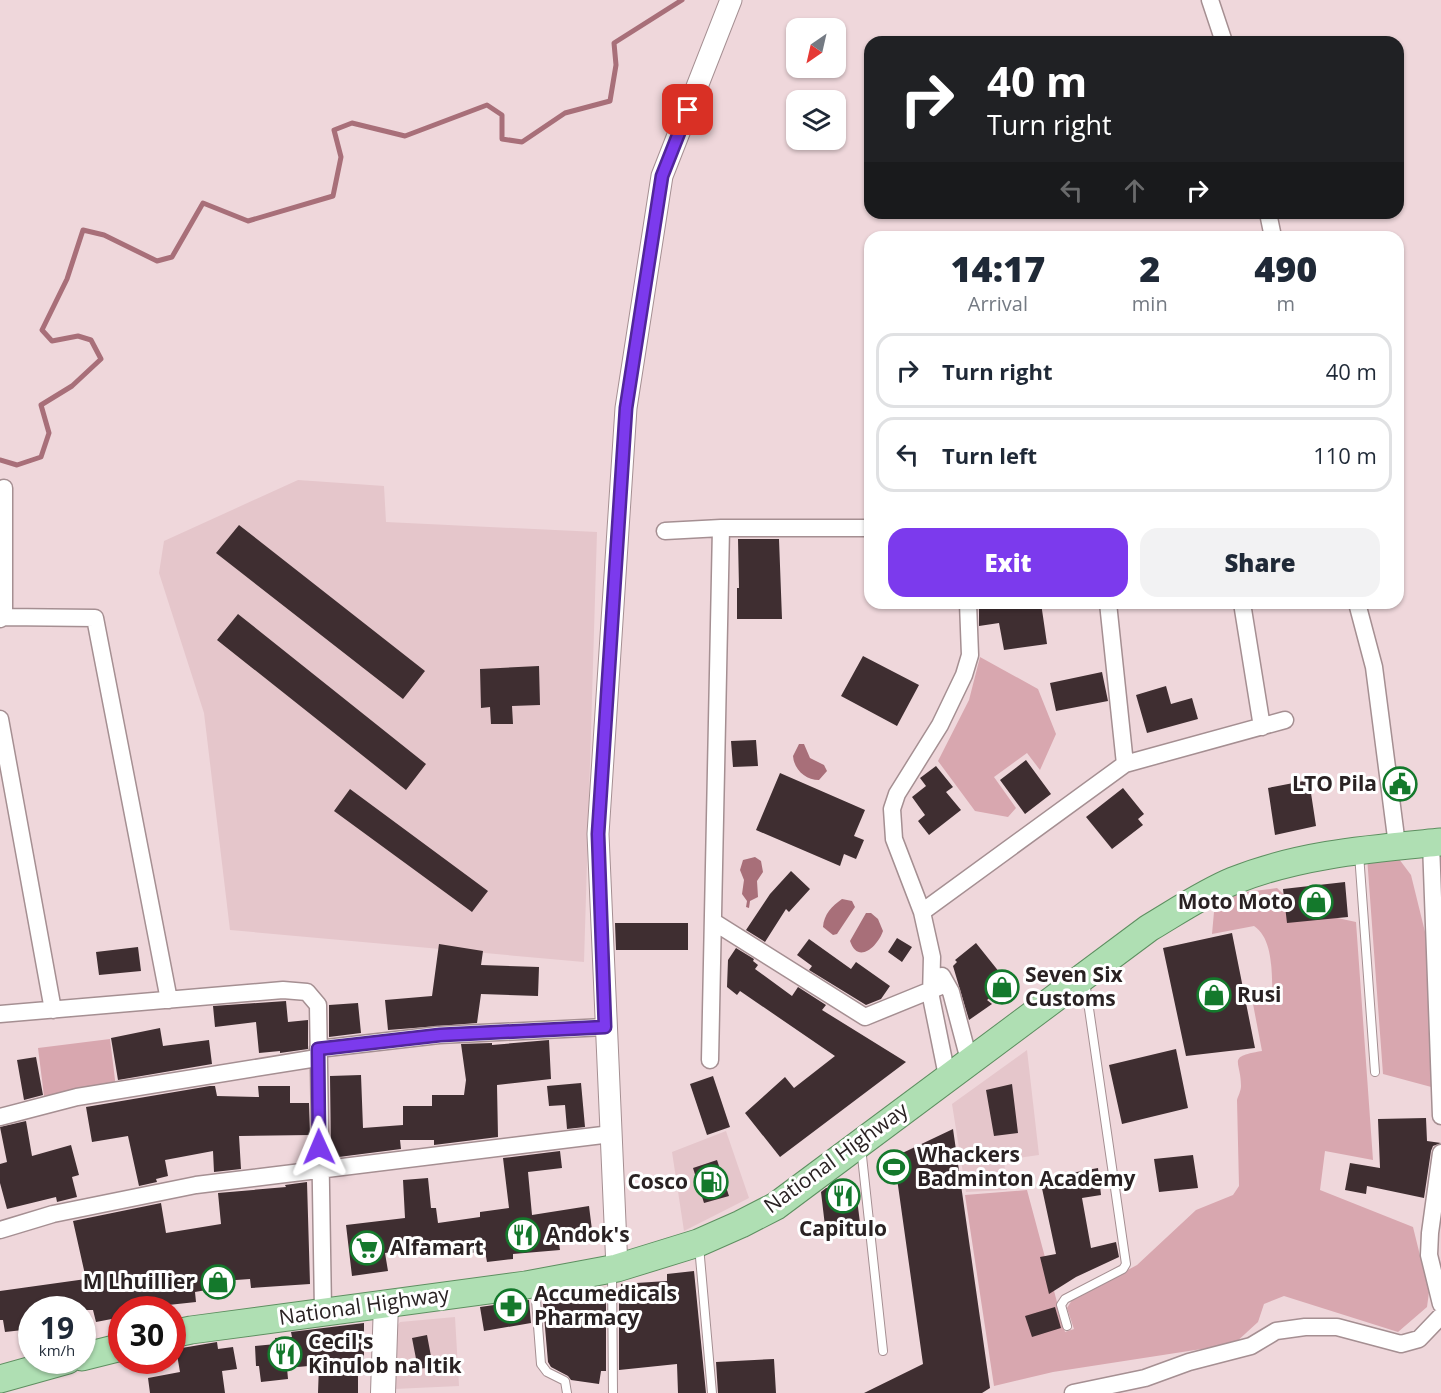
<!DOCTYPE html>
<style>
:root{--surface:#fff;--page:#f2f2f3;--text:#1f2937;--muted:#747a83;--line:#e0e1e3;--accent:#7c3aed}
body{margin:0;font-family:"Open Sans",sans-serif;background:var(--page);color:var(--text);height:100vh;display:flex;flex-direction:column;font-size:22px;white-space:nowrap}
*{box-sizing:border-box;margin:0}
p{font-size:20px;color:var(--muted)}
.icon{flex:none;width:33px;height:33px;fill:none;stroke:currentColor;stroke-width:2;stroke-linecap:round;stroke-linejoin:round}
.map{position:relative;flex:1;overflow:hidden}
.drawer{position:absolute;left:864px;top:231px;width:540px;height:378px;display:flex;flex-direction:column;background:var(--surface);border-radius:18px;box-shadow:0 2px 4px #0004}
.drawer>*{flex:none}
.guide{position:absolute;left:864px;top:36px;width:540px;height:183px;border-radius:18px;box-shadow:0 2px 4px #0004;background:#202124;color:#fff;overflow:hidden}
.needle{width:39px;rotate:214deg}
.tools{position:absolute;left:786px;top:18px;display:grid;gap:12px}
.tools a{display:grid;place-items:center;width:60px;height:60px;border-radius:12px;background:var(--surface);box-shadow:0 2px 4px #0004;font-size:30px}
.speed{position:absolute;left:18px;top:1296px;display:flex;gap:12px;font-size:30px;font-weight:700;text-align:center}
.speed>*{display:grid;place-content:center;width:78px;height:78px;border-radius:50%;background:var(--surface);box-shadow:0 2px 4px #0004;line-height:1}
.speed small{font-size:15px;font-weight:400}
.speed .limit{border:9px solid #d22;background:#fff;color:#111}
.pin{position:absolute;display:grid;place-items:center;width:51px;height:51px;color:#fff;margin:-26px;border-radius:12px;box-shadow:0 3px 9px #0006}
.me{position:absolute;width:66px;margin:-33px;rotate:359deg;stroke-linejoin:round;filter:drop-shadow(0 0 4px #0008)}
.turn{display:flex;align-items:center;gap:21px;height:126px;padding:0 24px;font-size:27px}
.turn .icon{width:78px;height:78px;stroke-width:2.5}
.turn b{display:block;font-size:42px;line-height:51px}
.lanes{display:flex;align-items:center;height:57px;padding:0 24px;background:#0003;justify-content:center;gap:30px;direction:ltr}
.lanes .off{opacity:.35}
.eta{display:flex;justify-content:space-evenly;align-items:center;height:102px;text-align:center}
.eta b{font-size:36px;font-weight:800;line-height:42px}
.action{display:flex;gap:12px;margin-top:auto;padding:12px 24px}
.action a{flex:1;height:69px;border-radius:18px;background:var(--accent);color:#fff;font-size:24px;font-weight:800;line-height:69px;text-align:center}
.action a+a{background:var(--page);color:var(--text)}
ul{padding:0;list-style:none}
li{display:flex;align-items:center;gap:18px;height:75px;margin:0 12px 9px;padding:0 12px;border:3px solid var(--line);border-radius:18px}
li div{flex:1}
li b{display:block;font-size:22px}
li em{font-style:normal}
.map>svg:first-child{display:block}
.built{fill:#e5c6cb}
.green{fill:#d8a7af}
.water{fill:#a86f79}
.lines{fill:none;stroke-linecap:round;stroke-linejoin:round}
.stream{stroke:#a86f79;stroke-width:5}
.building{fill:#3f2e31}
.service-casing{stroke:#a58f92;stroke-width:10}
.minor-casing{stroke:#a58f92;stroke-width:19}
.tertiary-casing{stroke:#a58f92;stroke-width:23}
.secondary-casing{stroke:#a58f92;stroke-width:26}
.primary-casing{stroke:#5d8f60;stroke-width:29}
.service{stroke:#fff;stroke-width:8}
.minor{stroke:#fff;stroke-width:16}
.tertiary{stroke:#fff;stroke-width:21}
.secondary{stroke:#fff;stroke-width:24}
.primary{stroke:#afdfb3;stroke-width:27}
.route-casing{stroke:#51269a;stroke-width:15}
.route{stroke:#7c3aed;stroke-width:10}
.labels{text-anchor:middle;stroke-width:6;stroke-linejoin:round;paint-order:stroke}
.poi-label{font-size:21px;font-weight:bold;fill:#2a2223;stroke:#fff;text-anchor:start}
.street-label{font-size:21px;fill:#2a2223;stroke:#fff}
</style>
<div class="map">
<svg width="1441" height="1393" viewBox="0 0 1441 1393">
<rect width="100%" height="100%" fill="#efd7db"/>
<path class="built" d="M298 480 384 486 386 522 597 532 584 962 230 930 204 713 159 573 164 541Z
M1027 1050 1039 1155 1004 1160 1007 1190 966 1192 952 1104Z
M726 1131 749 1198 684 1231 672 1152Z
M455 1317 459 1386 394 1389 395 1329 400 1322Z"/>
<path class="green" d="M980 657 1038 689 1056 734 1040 770 1027 753 994 777 1016 808 1008 817 975 811 938 761 969 700Z
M1396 855 1411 875 1426 936 1435 1088 1383 1074 1367 857Z
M1277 888 1300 910 1356 922 1373 1160 1325 1151 1320 1190 1413 1227 1429 1292 1427 1307 1398 1332 1284 1296 1264 1304 1258 1322 1234 1344 1053 1372 994 1386 965 1195 1027 1190 1065 1332 1074 1329 1067 1308 1072 1300 1137 1265 1196 1210 1233 1195 1239 1186 1237 1100C1238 1096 1241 1091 1241 1086 1241 1060 1226 1057 1262 1051L1253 1004 1273 1002C1271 978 1275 940 1254 926L1212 934 1214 912 1238 893Z
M110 1039 116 1088 44 1096 38 1048Z"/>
<path class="water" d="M799 744H804L810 758 824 765 827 771 819 780C806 780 794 770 793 756Z
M755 857 761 861 763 872 757 881 758 897 750 901 749 908 746 907 747 901 742 894 744 880 740 870 743 860Z
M842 899 852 901 855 907 837 934 833 935 823 927C824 914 832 906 842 899Z
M866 913H871L878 919 883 931C878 946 858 965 850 941Z"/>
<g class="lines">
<path class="stream" d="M0 460 17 465 41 457 49 433 41 405 72 386 101 359 91 340 78 336 52 341 42 330 67 279 83 230 104 235 157 261 172 257 203 203 248 221 333 196 341 157 334 130 352 123 405 136 487 105 502 115V139L522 142 565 113 610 101 616 65 614 43 682 0"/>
</g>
<path class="building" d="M239 525 425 671 403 699 216 553Z
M738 539H779L782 619H737V588H739Z
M979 603H1041L1047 644 1004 650 999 623 979 626Z
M238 614 426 764 406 790 217 640Z
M863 656 919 685 897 726 841 696Z
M539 666 540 705 512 706 513 724H491L490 707 481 708 480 669Z
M1102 672 1108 701 1056 711 1050 683Z
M1166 686 1171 704 1192 698 1198 719 1147 733 1136 695Z
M756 740 758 766 733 767 731 741Z
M1026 760 1051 794 1025 814 1000 780Z
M936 766 953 787 946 792 961 810 929 835 918 821 925 815 912 797 926 786 920 778Z
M780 773 865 810 854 836 864 840 856 859 844 854 840 866 756 830Z
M1309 780 1316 826 1275 835 1268 788Z
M1123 788 1144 814 1138 819 1143 825 1112 849 1086 817Z
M350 789 488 891 472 912 334 811Z
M791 871 810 889 789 912 786 909 765 942 746 930 770 894Z
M1345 882 1348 917 1287 923 1283 889Z
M615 923H688V950H616Z
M1232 933 1255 1048 1186 1056 1163 948Z
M897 938 912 947 902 962 888 952Z
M809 939 851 969 856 962 890 986 881 999 866 1005 809 970 812 966 797 955Z
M976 943 1008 983 987 1000 992 1004 969 1020 953 966 957 962 955 960Z
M439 944 483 951 481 965 539 967 538 996 481 994 477 1023 388 1030 385 1000 432 996Z
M138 947 141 971 99 975 96 952Z
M736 948 754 959 753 961 758 965 755 969 792 996 798 987 826 1005 822 1010 906 1062 780 1157 745 1113 785 1077 794 1088 835 1056 740 991 737 995 727 987 728 960Z
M286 1001 288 1022 308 1020V1049L280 1053V1051L259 1053 256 1022 215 1027 213 1006Z
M358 1003 361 1033 329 1037V1005Z
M160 1028 163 1046 209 1040 212 1064 118 1080 111 1038Z
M549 1040 551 1079 497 1085 498 1137 434 1145V1140H400L401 1149 331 1158 330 1076 361 1075 363 1128 403 1125V1106H432V1095H464L466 1080 461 1044 492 1043V1045Z
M1176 1049 1188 1108 1122 1124 1109 1065Z
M36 1057 43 1095 24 1100 17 1060Z
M713 1076 730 1127 707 1135 690 1084Z
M581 1083 585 1127 567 1129 565 1105 549 1106 547 1086Z
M1012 1084 1018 1133 994 1136 986 1090Z
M210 1086H215L217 1096 259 1097 258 1086H290V1103H309L310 1135 239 1136 241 1169 214 1172 213 1151 165 1160 168 1176 156 1179 157 1182 139 1186 128 1136 92 1142 86 1107Z
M1426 1118 1427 1141 1441 1143 1433 1146 1431 1151 1424 1198 1367 1186 1366 1194 1345 1190 1350 1163 1380 1168 1378 1119Z
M26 1121 32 1156 71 1145 79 1175 72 1177 77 1197 57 1202 56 1197 7 1209 0 1183V1164L7 1162 0 1127Z
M953 1129 990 1388 982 1393H864L923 1364 894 1157Z
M560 1151 562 1168 528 1172 532 1215 589 1206 593 1238 559 1244 560 1250 513 1254V1259L487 1262 485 1251 443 1257 442 1245 385 1253 388 1271 352 1276 346 1225 405 1218 403 1180 428 1178 431 1208H436L438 1223 480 1217V1212L509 1208 503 1158Z
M1193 1155 1198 1188 1159 1192 1154 1159Z
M717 1160 729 1196 704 1203 693 1168Z
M1098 1168 1101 1195 1082 1198 1091 1248 1116 1242 1119 1257 1076 1277 1049 1294 1040 1257 1056 1254 1040 1179Z
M307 1182 310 1284 251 1288 250 1279 222 1281 223 1287 195 1292 196 1302 122 1310V1317L96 1322 93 1310H32V1329L5 1332 3 1320H0V1291L86 1279 73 1221 161 1203 166 1233 221 1224 218 1193 286 1187 285 1185Z
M855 1183 860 1223 825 1226 821 1192 826 1188Z
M694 1271 706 1393H678L677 1364 619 1370V1290L621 1289V1284L667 1281V1274Z
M606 1291V1371H601L599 1384 571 1380 568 1376 551 1367 548 1362 543 1304 572 1298 571 1296Z
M529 1300 531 1323 484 1331 480 1307Z
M1055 1307 1061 1328 1032 1337 1025 1316Z
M364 1323V1362H358V1393H318L319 1365 287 1368 288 1379 261 1382 259 1366H256L255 1346 276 1344 275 1338 292 1337 291 1332Z
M427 1335 433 1367 418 1369 412 1338Z
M217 1342 218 1349 233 1347 237 1369 222 1371 225 1393H150L148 1378 180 1372 176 1349Z
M774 1359 776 1393H718L716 1362Z"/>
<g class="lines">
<g class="service-casing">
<path id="service" d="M1359 854 1375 1072
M861 1147 883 1351
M699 1246 712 1393
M612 1272 613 1393
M535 1287 541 1364 547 1372 565 1381 567 1393
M1067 1326 1061 1305 1065 1299 1123 1269 1126 1264 1085 981"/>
</g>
<g class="minor-casing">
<path id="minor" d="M1210 0 1224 42
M1268 213 1273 237
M4 488V617
M665 531 721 528H870
M1108 603 1125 764
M1242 603 1262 727
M1357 603 1374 667 1397 845
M0 619 4 617 95 618 169 1000
M0 719 53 1010
M1431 843 1441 1116
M922 912 1125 764 1285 720
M714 922 865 1017 946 984
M942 976 951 992 969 1060
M0 1014 283 990 307 992 318 1005 323 1311
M318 1049 439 1035 605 1027
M710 1060 721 528
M947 1076 931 997 932 957 922 912 894 839 892 809 897 794 940 725 964 675 970 655 968 603
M0 1117 77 1097 317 1058
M1441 1153 1430 1233 1429 1255 1441 1304
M0 1230 53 1214 196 1185 611 1134
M1073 1393 1145 1378 1189 1362 1251 1346 1276 1331 1305 1327H1337L1401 1344 1419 1339 1441 1316"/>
</g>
<g class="tertiary-casing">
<path id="tertiary" d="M617 1268 598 834 626 408 662 176 731 0"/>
</g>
<g class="secondary-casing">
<path id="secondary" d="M383 1393 386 1303"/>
</g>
<g class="primary-casing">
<path id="primary" d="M172 1334 191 1330 526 1285 617 1268 698 1243 741 1224 776 1206 1149 928C1176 912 1204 893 1233 881 1300 854 1370 849 1441 842
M82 1357 122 1347
M0 1379 68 1360"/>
</g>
<use href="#service" class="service"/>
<use href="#minor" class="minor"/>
<use href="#tertiary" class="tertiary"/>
<use href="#secondary" class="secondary"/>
<use href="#primary" class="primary"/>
</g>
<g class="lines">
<g class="route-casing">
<path id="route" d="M319 1147 318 1049 440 1035 605 1027 598 834 626 408 662 176 688 110"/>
</g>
<use href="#route" class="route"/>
</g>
<defs>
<g id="civic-ring" transform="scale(1.725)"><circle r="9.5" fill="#fff" stroke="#14792c" stroke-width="1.5"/><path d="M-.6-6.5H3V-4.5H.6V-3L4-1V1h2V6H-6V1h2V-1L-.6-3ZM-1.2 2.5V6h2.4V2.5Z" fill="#14792c"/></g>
<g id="shop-ring" transform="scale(1.725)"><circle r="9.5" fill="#fff" stroke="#14792c" stroke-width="1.5"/><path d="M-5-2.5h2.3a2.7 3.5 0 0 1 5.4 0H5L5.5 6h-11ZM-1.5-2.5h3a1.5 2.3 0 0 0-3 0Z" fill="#14792c"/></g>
<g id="stadium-ring" transform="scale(1.725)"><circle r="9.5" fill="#fff" stroke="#14792c" stroke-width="1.5"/><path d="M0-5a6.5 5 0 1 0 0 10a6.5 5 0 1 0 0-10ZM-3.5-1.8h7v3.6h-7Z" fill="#14792c"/></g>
<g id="fuel-ring" transform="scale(1.725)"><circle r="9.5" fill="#fff" stroke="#14792c" stroke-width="1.5"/><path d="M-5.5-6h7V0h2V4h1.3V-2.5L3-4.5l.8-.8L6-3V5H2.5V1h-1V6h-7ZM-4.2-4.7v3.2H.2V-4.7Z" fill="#14792c"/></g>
<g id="restaurant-ring" transform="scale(1.725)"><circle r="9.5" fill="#fff" stroke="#14792c" stroke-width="1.5"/><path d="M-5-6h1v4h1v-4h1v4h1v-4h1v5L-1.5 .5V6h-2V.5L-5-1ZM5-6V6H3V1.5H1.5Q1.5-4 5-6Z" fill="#14792c"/></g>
<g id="supermarket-ring" transform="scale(1.725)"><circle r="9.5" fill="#fff" stroke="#14792c" stroke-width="1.5"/><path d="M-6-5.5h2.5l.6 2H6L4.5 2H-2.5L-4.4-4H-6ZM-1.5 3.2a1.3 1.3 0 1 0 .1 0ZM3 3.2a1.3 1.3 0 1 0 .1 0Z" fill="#14792c"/></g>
<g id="pharmacy-ring" transform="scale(1.725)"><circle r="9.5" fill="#fff" stroke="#14792c" stroke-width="1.5"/><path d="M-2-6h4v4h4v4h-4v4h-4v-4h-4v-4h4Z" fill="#14792c"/></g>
</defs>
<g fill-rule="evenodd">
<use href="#civic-ring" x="1400" y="784"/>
<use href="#shop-ring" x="1316" y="902"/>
<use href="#shop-ring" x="1002" y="987"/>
<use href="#shop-ring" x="1214" y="995"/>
<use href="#stadium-ring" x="894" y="1167"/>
<use href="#fuel-ring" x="711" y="1182"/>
<use href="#restaurant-ring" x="843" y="1196"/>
<use href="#restaurant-ring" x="523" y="1235"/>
<use href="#supermarket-ring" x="367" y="1248"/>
<use href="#shop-ring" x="218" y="1282"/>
<use href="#pharmacy-ring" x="511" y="1306"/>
<use href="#restaurant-ring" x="285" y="1354"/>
</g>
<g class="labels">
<g class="poi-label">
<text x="1377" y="791" text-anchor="end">LTO Pila</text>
<text x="1293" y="909" text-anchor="end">Moto Moto</text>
<text x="1025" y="982">Seven Six<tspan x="1025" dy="24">Customs</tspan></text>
<text x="1237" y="1002">Rusi</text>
<text x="917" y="1162">Whackers<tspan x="917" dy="24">Badminton Academy</tspan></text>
<text x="688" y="1189" text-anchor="end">Cosco</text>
<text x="843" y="1236" text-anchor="middle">Capitulo</text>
<text x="546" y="1242">Andok's</text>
<text x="390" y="1255">Alfamart</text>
<text x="195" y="1289" text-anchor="end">M Lhuillier</text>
<text x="534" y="1301">Accumedicals<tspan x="534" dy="24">Pharmacy</tspan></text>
<text x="308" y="1349">Cecil's<tspan x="308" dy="24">Kinulob na Itik</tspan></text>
</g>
<g class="street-label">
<text transform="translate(836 1158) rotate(-36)" y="7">National Highway</text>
<text transform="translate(364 1306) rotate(-8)" y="7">National Highway</text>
</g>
</g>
</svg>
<div class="tools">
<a><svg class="needle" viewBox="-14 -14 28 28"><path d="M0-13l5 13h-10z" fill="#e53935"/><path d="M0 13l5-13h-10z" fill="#747a83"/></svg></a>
<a><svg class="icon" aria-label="layers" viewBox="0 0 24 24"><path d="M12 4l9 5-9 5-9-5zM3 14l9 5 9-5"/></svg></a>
</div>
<div class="speed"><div>19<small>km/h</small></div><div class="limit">30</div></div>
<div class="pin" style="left:688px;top:110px;background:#d93025"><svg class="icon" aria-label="arrive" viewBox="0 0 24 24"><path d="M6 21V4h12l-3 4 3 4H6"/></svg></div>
<svg class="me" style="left:319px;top:1147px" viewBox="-20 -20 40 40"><path d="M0-17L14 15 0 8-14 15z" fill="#7c3aed" stroke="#fff" stroke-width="4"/></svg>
<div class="guide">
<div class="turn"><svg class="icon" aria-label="right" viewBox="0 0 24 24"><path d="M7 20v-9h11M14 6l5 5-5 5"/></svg><div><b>40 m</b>Turn right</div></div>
<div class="lanes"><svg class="icon off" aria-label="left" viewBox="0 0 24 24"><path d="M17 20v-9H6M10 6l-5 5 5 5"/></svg><svg class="icon off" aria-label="ahead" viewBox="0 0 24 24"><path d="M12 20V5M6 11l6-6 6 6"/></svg><svg class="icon" aria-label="right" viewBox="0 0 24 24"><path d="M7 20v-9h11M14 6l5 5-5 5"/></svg></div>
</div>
<section class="drawer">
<div class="eta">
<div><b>14:17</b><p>Arrival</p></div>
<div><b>2</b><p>min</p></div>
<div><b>490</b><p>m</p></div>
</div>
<ul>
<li><svg class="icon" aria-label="right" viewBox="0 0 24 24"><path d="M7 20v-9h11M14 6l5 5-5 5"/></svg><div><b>Turn right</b></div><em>40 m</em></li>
<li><svg class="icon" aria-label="left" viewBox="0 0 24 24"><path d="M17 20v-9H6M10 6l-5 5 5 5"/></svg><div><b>Turn left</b></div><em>110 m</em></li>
</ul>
<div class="action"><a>Exit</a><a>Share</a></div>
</section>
</div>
